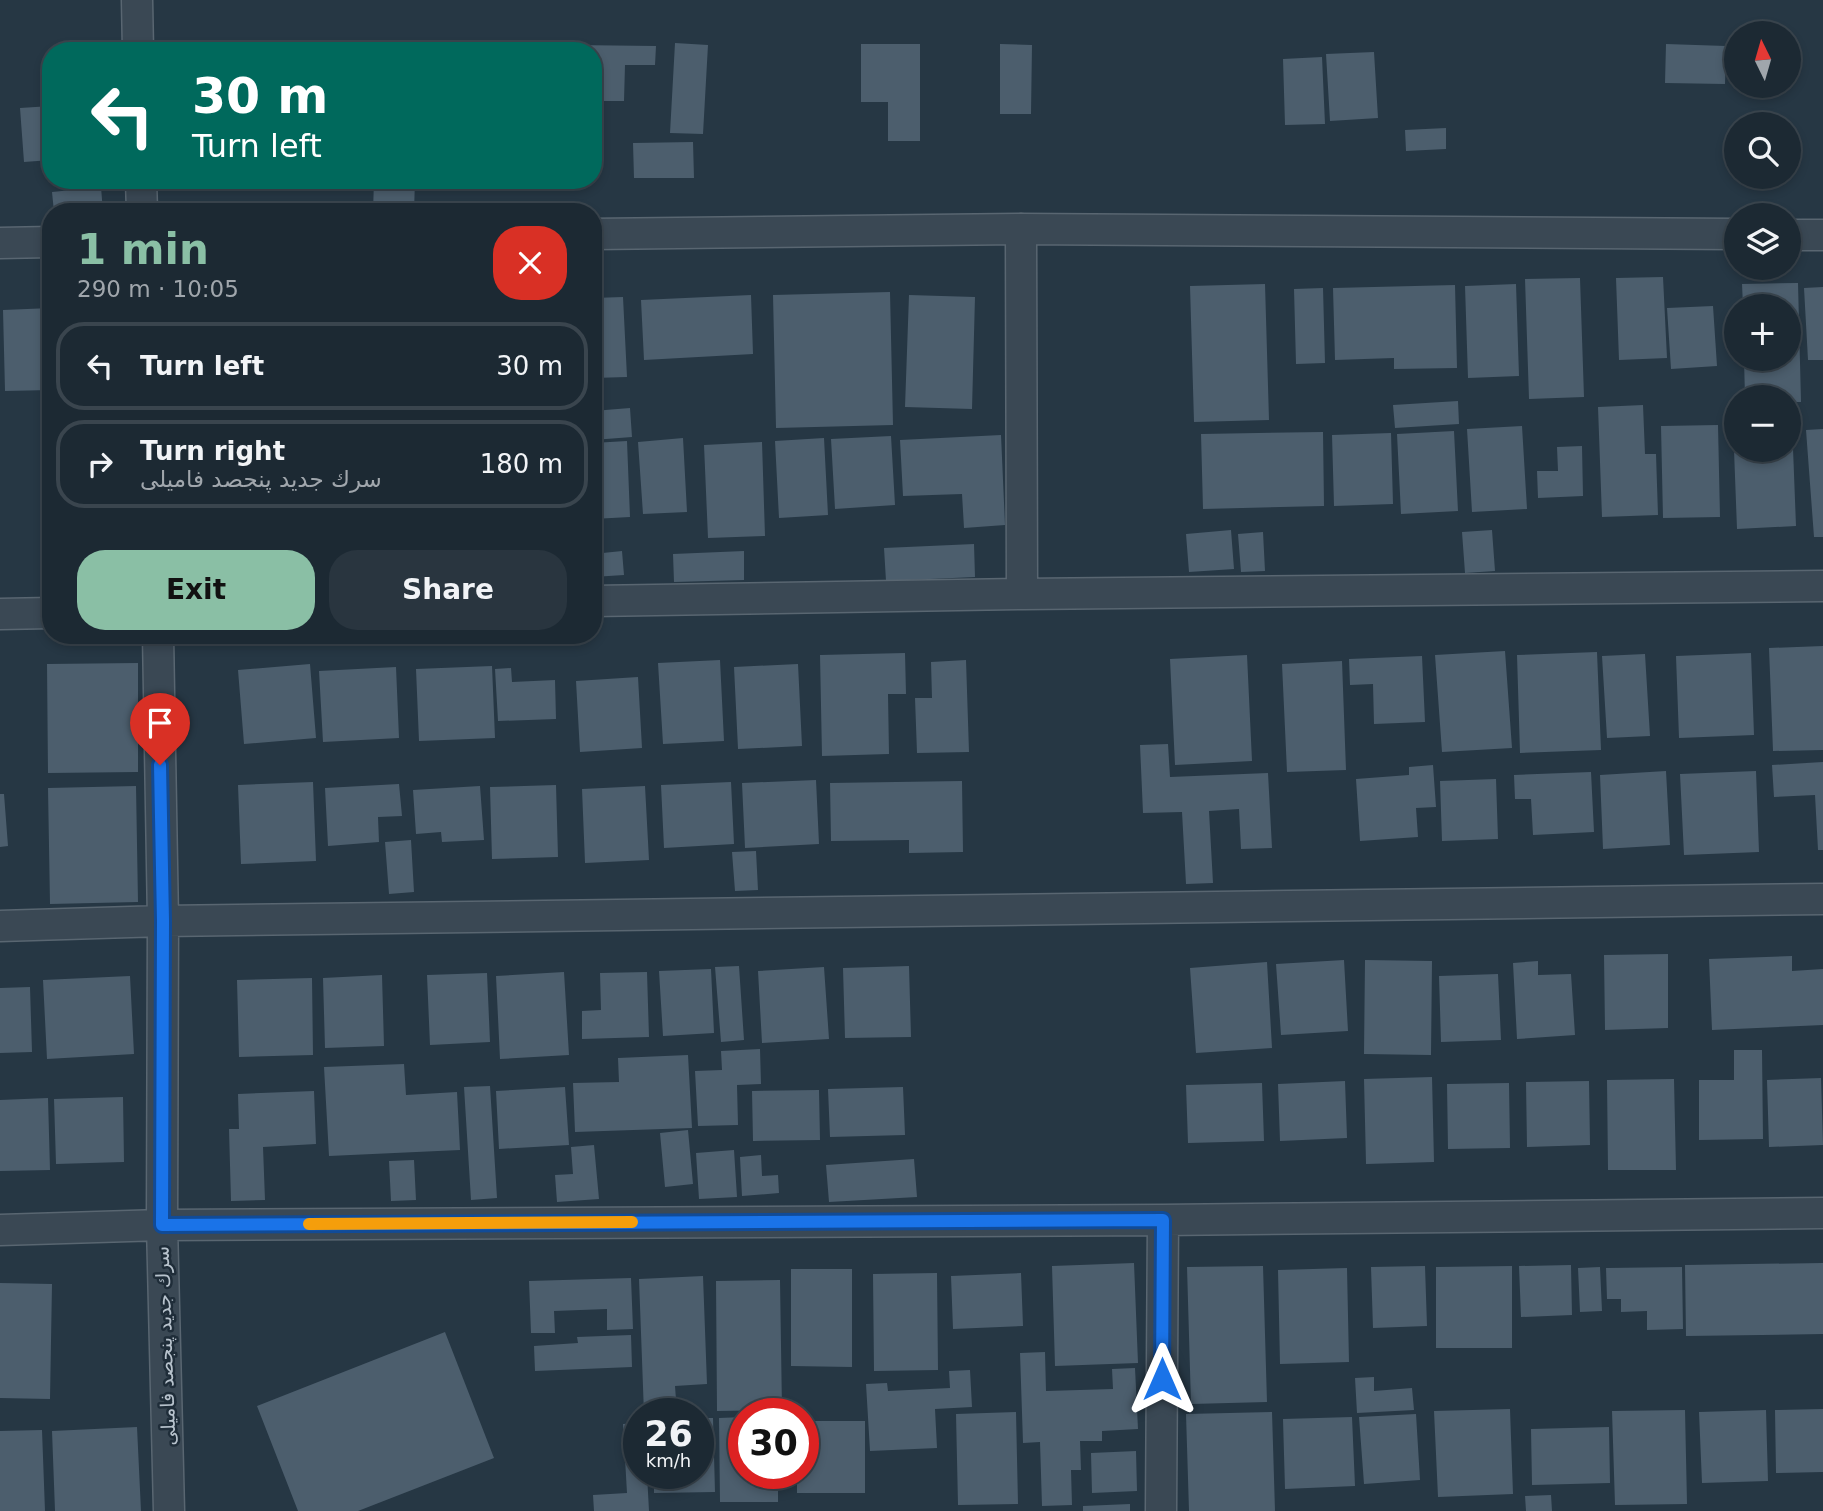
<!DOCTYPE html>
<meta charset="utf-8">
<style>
:root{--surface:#1c2933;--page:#29353f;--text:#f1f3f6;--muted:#a0a6ac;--line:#3a454e;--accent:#8abfa5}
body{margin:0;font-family:"DejaVu Sans",Cairo,sans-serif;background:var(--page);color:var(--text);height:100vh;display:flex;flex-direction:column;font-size:26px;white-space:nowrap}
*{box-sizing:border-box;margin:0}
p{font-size:23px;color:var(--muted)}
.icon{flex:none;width:38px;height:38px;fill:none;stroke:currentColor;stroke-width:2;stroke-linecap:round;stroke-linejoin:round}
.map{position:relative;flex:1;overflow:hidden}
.panel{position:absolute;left:42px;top:203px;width:560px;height:441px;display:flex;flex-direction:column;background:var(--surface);border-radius:28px;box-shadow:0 4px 10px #0003,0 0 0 2px var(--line)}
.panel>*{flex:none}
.top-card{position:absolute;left:42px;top:42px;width:560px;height:147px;border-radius:28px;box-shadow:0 4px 10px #0003,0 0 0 2px var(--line);background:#00695c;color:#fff;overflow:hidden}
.needle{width:46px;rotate:355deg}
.tools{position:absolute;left:1724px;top:21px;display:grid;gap:14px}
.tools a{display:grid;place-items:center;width:77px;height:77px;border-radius:50%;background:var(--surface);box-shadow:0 4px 10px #0003,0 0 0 2px var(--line);font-size:35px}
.speed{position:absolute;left:623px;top:1398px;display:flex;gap:14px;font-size:35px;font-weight:700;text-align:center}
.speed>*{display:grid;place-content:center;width:91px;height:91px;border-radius:50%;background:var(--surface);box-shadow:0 4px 10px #0003,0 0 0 2px var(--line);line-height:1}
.speed small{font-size:18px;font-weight:400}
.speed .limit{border:10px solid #d22;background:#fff;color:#111}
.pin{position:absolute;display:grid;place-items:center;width:60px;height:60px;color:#fff;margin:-72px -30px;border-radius:50% 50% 50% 0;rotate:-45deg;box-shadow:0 0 7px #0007}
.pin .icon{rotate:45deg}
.me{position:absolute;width:77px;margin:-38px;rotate:0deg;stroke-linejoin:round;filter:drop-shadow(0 0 5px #0008)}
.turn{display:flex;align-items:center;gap:24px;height:147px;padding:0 35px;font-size:32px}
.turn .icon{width:91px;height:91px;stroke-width:2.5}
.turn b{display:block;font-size:49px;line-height:60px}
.round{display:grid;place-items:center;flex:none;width:74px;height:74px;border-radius:28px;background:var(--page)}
.overview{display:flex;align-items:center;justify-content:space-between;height:119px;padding:0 35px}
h1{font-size:42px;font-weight:700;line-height:52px;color:var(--accent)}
.primary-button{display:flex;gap:14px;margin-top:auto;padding:14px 35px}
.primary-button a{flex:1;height:80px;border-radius:28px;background:var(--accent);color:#111;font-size:28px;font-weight:700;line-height:80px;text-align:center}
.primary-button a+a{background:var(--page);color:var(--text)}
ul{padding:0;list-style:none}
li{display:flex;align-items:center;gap:21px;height:88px;margin:0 14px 10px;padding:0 21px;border:4px solid var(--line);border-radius:28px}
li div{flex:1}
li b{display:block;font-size:26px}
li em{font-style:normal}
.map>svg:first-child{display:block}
.building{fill:#4c5e6d}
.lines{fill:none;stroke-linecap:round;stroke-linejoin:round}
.minor-casing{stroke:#596671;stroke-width:33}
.minor{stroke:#3a4854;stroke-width:30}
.route-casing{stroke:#114b97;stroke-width:18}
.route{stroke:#1a73e8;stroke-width:12}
.slow{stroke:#f59e0b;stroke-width:12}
.labels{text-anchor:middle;stroke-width:5;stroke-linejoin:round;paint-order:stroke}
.street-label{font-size:19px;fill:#b8c3cd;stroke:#1f2d39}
</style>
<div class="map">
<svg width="1823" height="1511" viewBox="0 0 1823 1511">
<rect width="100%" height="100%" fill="#263744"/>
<path class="building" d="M675 43 708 45 703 134 670 133Z
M861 44H920V141H888V102H861Z
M1000 44 1032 45 1031 114H1000Z
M1666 44 1726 46 1725 84 1665 83Z
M573 45 656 46 655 65H625L624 101H597V64H593V51H573Z
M1374 52 1378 118 1330 121 1326 54Z
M1322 57 1325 124 1285 125 1283 59Z
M51 106V160L24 162 20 108Z
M1446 128V149L1406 151 1405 130Z
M693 142 694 178H634L633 143Z
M374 180H415L414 212H373Z
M101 187 103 212H54L52 192Z
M1663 277 1667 358 1619 360 1616 278Z
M1580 278 1584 397 1529 399 1525 279Z
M1798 283 1801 402H1788V397H1745L1744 359H1788V306H1743L1742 284Z
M1265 284 1269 420 1194 422 1190 286Z
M1516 284 1519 376 1468 378 1465 286Z
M1455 285 1457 368 1394 369V358L1335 360 1333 288Z
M1823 287V360H1808L1804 288Z
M1323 288 1325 363 1296 364 1294 289Z
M890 292 893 425 776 428 773 295Z
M751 295 753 354 644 360 641 300Z
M909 295 975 297 972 409 905 407Z
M623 297 627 377 593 378V298Z
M1713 306 1717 366 1671 369 1667 308Z
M51 308V390L5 391 3 310Z
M1458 401 1459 424 1395 428 1393 405Z
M1643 405 1645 454H1656L1658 515 1602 517 1598 407Z
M630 408 632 437 593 440V411Z
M1792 422 1796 526 1737 529 1734 450H1788V423Z
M1718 425 1720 517 1663 518 1661 426Z
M1522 426 1527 509 1472 512 1467 429Z
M1823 429V537H1814L1806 430Z
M1454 431 1458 511 1401 514 1397 434Z
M1323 432 1324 506 1203 509 1201 434Z
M1391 433 1393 504 1334 506 1332 435Z
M1001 435 1005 525 964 528 962 494 903 496 900 440Z
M891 436 895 505 835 509 831 439Z
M683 438 687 512 643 514 638 442Z
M824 438 828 515 779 518 775 441Z
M627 441 630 517 593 519V443Z
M762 442 765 536 708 538 704 445Z
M1582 446 1583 496 1538 498 1537 471H1558L1557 447Z
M1231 530 1234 569 1189 572 1186 534Z
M1492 530 1495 571 1465 573 1462 532Z
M1263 532 1265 571 1241 572 1238 534Z
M974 544 975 577 886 581 884 548Z
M622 551 624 575 593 577V554Z
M744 551V580L674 582 673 554Z
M1823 646V750L1773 751 1769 648Z
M1505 651 1512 748 1442 752 1435 655Z
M1597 652 1601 750 1520 753 1517 655Z
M905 653 906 694H888L889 754 822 756 820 655Z
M1751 653 1754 735 1679 738 1676 656Z
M1645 654 1650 736 1607 738 1602 656Z
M1247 655 1252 761 1175 765 1170 659Z
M1422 656 1425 722 1374 724 1373 684 1350 685 1349 659Z
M720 660 724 741 663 744 658 663Z
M966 660 969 752 917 753 915 698H932L931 662Z
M1342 661 1346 770 1287 772 1282 664Z
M138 663V772L48 773 47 664Z
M310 664 316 738 244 744 238 670Z
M798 664 802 746 738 749 734 667Z
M492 666 495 738 419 741 416 669Z
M396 667 399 738 323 742 319 671Z
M511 668 512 682 555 680 556 719 498 721 495 669Z
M638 677 642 748 580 752 576 681Z
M1168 744 1170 777 1268 773 1272 848 1241 849 1239 809 1209 811 1213 883 1186 884 1182 812 1143 813 1140 745Z
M1823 762V850H1818L1815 795 1774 797 1772 765Z
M1433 765 1436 807 1416 808 1418 837 1360 841 1356 779 1409 775V767Z
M1666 771 1670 845 1603 849 1600 775Z
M1756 771 1759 852 1684 855 1680 774Z
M1591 772 1594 832 1533 835 1531 799H1515L1514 775Z
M1496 779 1498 839 1442 841 1440 781Z
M816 780 819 844 745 848 742 783Z
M962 781 963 852 909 853V840L831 841 830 783Z
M313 782 316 861 241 864 238 785Z
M731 782 734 844 664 848 661 785Z
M399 784 402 816 378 817 379 842 328 846 325 788Z
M556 785 558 857 492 859 490 787Z
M136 786 138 902 50 904 48 788Z
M480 786 484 840 442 842 441 832 416 834 413 790Z
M645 786 649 860 585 863 582 789Z
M0 794H4L8 846 0 847Z
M411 840 414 892 389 894 385 842Z
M756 851 758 890 735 891 732 852Z
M1668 954V1028L1605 1030 1604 955Z
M1792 956V971L1823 969V1025L1712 1030 1709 959Z
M1344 960 1348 1031 1281 1035 1276 964Z
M1365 960 1432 961 1431 1055 1364 1054Z
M1538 961V975L1571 974 1575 1035 1517 1039 1513 963Z
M1267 962 1272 1048 1196 1053 1190 968Z
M739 966 744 1040 721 1042 715 967Z
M909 966 911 1037 845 1038 843 968Z
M824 967 829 1039 762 1043 758 971Z
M711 969 714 1033 663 1036 659 971Z
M564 972 569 1055 500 1059 496 976Z
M647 972 649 1037 582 1039V1011L601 1010 600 973Z
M487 973 490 1042 430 1045 427 975Z
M1498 974 1501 1040 1441 1042 1439 976Z
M382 975 384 1046 325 1048 323 978Z
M130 976 134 1054 47 1059 43 980Z
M312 978 313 1055 239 1057 237 980Z
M30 987 32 1052 0 1053V988Z
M760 1049 761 1084 737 1085 738 1125 698 1126 695 1071 722 1070 721 1051Z
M1734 1050H1762L1763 1139 1699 1140V1080H1734Z
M688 1055 692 1128 575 1132 573 1083 619 1082 618 1058Z
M404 1064 406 1095 457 1092 460 1150 329 1156 324 1067Z
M1432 1077 1434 1162 1366 1164 1364 1079Z
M1821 1078 1823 1145 1769 1147 1767 1080Z
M1674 1079 1676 1170H1608L1607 1080Z
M1345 1081 1347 1138 1280 1141 1278 1084Z
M1589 1081 1590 1145 1527 1147 1526 1082Z
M1262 1083 1264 1141 1188 1143 1186 1085Z
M1509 1083 1510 1148 1448 1149 1447 1084Z
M490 1086 497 1198 471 1200 464 1087Z
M565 1087 569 1145 499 1149 496 1091Z
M903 1087 905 1135 830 1137 828 1089Z
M819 1090 820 1140 753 1141 752 1091Z
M314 1091 316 1144 263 1147 265 1200 231 1201 229 1129H239L238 1094Z
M123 1097 124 1162 56 1164 54 1099Z
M48 1098 50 1170 0 1171V1100Z
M688 1130 693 1184 665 1187 660 1133Z
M594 1145 599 1199 557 1202 555 1175 573 1174 571 1147Z
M734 1150 737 1197 699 1199 696 1153Z
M761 1155 762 1176 778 1175 779 1193 742 1196 740 1157Z
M914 1159 917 1197 829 1202 826 1165Z
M414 1160 416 1200 391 1201 389 1161Z
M1134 1263 1138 1363 1055 1366 1052 1266Z
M1823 1263V1334L1686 1336 1685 1265Z
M1571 1265 1572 1315 1521 1317 1519 1266Z
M1263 1266 1267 1402 1191 1404 1187 1267Z
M1425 1266 1427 1326 1373 1328 1371 1267Z
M1512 1266V1348H1436V1267Z
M1600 1267 1602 1311 1580 1312 1578 1268Z
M1682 1267 1683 1329 1647 1330V1311L1621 1312V1299H1607L1606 1268Z
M1347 1268 1349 1362 1280 1364 1278 1270Z
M791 1269H852V1367L791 1366Z
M937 1273 938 1370 874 1371 873 1274Z
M1021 1273 1023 1326 953 1329 951 1276Z
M703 1276 707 1384 675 1386 677 1413 644 1414 639 1279Z
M631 1278 633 1329 607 1330V1309L554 1311 555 1333H531L529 1281Z
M780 1280 782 1410 717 1411 716 1281Z
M0 1283 52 1284 50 1399 0 1398Z
M445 1332 494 1458 358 1511H298L257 1406Z
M631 1335 632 1367 535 1371 534 1346 578 1343 577 1337Z
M1045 1352 1046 1391 1113 1389 1112 1369 1135 1368 1138 1429 1102 1431V1441H1080L1081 1470H1071L1072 1505 1042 1506 1040 1442 1023 1443 1020 1353Z
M970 1370 972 1407 935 1409 937 1448 870 1451 866 1384 887 1383 888 1391 950 1388 949 1371Z
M1374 1377V1391L1412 1388 1414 1410 1357 1413 1355 1378Z
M1510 1409 1513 1494 1438 1497 1434 1411Z
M1823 1409V1472L1776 1473 1775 1410Z
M1685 1410 1687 1504 1615 1505 1612 1411Z
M1766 1410 1768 1481 1702 1483 1699 1412Z
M1016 1412 1018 1504 958 1505 956 1414Z
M1272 1412 1275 1511H1189L1186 1414Z
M1416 1414 1420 1480 1364 1484 1359 1417Z
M744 1417V1474H778V1502H720L719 1418Z
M1352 1417 1355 1486 1285 1489 1283 1419Z
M698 1418H713L715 1492 654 1493V1474H698Z
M803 1421H865V1493H797V1474H803Z
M639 1423V1474H647L649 1511H594L593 1495 627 1493 623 1424Z
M137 1427 141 1511H55L52 1431Z
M1609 1427 1610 1483 1532 1485 1531 1429Z
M42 1430 45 1511H0V1431Z
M1136 1451 1137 1491 1092 1493 1091 1453Z
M1551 1495 1552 1511H1526L1525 1496Z
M1130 1504V1511H1083V1506Z"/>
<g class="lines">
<g class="minor-casing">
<path id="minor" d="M137 0 138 51
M141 180 142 212
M1021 229 1022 594
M593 234 1021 229 1736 234
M1788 235H1823
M0 243 51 242
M593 601 1022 594 1823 586
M0 614 51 613
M158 635 163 921 162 1225 169 1511
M0 926 163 921 1823 899
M0 1230 162 1225 1163 1220 1823 1213
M1161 1511 1163 1220"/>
</g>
<use href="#minor" class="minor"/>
</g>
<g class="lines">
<g class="route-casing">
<path id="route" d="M160 765 163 921 162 1225 1163 1220 1162 1379"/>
</g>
<use href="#route" class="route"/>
<path class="slow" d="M309 1224 632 1222"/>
</g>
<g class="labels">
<g class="street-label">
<text transform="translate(165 1346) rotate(-92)" y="7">سرك جدید پنجصد فامیلی</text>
</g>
</g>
</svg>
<div class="tools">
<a><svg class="needle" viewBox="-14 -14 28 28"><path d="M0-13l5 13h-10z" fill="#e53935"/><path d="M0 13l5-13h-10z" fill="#a0a6ac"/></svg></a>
<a><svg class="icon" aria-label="search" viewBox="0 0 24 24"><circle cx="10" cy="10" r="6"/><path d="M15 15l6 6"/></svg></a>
<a><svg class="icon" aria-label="layers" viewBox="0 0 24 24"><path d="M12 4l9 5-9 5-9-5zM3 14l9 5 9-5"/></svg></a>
<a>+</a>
<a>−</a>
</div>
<div class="speed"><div>26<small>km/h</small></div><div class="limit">30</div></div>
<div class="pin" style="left:160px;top:765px;background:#d93025"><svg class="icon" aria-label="arrive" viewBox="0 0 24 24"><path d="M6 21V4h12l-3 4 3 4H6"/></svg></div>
<svg class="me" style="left:1162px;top:1379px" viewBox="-20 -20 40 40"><path d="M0-17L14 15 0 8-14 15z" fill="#1a73e8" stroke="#fff" stroke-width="4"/></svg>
<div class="top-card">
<div class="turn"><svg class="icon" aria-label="left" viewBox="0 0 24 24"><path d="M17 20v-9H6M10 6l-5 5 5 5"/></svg><div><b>30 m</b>Turn left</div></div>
</div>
<section class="panel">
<div class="overview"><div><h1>1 min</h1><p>290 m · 10:05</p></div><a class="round" style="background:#d93025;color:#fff"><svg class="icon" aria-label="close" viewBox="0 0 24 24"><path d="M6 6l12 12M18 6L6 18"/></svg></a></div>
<ul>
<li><svg class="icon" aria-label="left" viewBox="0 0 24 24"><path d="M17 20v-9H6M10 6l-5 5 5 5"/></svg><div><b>Turn left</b></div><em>30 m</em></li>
<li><svg class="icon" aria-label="right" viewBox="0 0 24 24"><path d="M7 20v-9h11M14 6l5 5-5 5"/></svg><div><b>Turn right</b><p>سرك جدید پنجصد فامیلی</p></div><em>180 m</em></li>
</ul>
<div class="primary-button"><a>Exit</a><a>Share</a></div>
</section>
</div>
